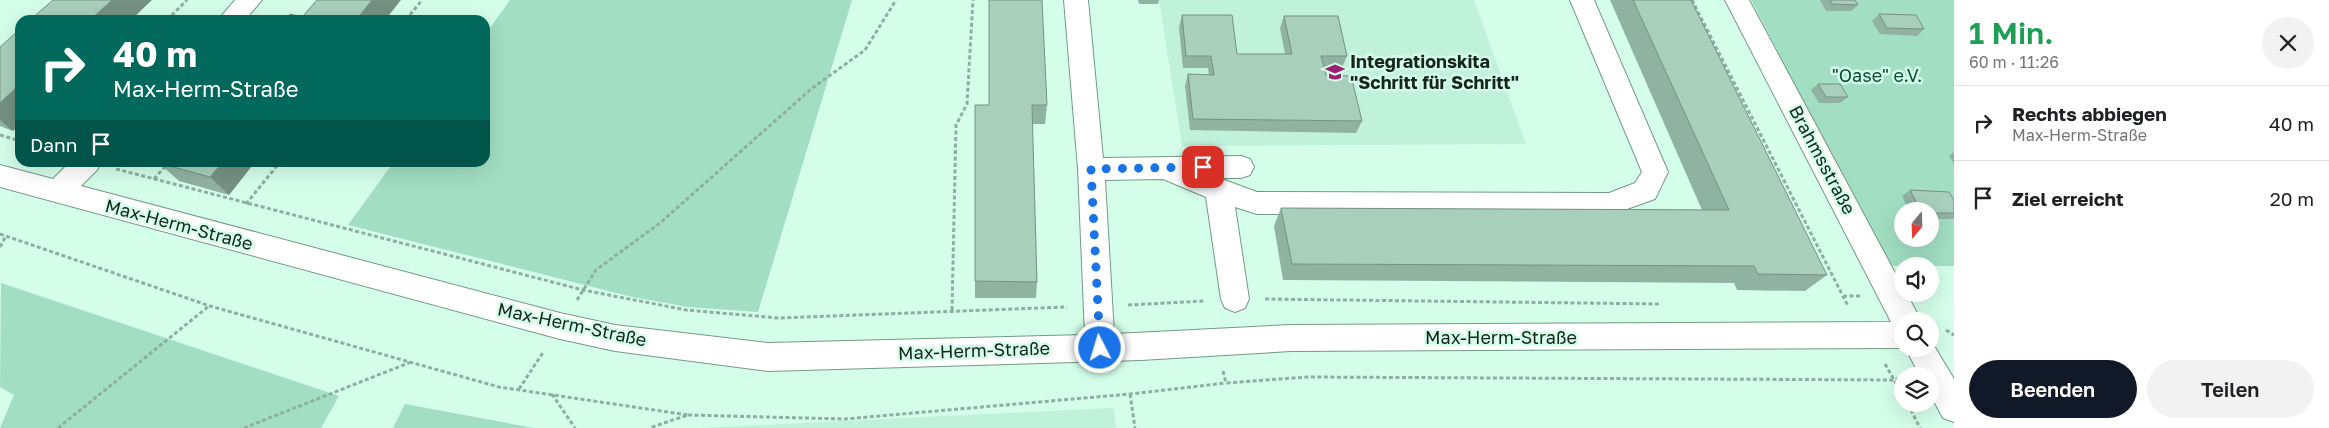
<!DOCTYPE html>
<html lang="de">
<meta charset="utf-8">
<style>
:root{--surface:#fff;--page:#f2f2f2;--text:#202124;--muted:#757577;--line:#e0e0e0;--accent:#111827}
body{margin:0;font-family:"Golos Text",sans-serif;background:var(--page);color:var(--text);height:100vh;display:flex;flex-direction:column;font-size:19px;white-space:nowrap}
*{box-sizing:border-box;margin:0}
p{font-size:16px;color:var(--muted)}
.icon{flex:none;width:28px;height:28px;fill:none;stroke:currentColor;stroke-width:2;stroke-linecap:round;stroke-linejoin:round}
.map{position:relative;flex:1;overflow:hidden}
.side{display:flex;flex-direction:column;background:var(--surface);width:375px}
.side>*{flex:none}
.hud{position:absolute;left:15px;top:15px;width:475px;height:152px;border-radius:15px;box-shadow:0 5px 20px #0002;background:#00695c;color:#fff;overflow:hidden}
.needle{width:32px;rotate:199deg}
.controls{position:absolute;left:1894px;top:202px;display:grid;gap:10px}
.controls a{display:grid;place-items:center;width:45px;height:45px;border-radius:50%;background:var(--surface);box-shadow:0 5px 20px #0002;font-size:25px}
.pin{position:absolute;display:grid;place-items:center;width:42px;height:42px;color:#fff;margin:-21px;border-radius:10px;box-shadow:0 2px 8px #0006}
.me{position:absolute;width:55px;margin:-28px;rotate:355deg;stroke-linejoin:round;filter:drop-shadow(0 0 4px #0008)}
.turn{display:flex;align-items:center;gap:18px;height:105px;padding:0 15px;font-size:22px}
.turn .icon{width:65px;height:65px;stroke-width:2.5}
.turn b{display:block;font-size:35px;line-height:42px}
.then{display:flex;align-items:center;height:48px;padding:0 15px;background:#0003;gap:10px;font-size:19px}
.round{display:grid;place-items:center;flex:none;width:52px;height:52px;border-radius:26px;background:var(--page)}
.summary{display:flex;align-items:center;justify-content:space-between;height:85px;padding:0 15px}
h1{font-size:30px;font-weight:600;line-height:38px;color:#1e9e55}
.cta{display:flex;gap:10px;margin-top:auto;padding:10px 15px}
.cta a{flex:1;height:58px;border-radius:30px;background:var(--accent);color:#fff;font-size:20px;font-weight:600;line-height:58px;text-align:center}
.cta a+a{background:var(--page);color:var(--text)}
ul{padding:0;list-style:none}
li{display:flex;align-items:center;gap:15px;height:75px;padding:0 15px;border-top:1px solid var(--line)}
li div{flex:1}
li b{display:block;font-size:19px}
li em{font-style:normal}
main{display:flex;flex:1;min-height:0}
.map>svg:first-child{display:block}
.built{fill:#c0f1da}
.green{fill:#a1dec2;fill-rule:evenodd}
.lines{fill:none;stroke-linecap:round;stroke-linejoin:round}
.minor-casing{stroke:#739988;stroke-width:2}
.path{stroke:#8eaf9f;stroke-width:3;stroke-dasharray:4 2.5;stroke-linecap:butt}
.minor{fill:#fff;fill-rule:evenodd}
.wall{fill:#90b2a2}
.shaded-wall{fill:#759184}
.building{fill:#a7cfbc;stroke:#759184}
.route{stroke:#1a73e8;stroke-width:9;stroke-dasharray:0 16.2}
.labels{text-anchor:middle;stroke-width:5;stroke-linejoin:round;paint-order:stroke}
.poi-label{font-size:18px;font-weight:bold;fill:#15251e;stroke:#d4feea;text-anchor:start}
.park-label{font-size:18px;fill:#094f38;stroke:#d4feea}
.street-label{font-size:18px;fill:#15251e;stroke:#d4feea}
</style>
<main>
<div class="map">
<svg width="1954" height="428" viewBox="0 0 1954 428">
<rect width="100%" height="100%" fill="#d4feea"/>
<path class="built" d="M1159 0H1474L1526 144 1182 146Z
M1114 408 1116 428H697Z"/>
<path class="green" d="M510 0H852L758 312 688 307 632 297 348 225 393 163 485 162V35Z
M1751 0H1954V266H1890ZM1902 211H1930V239H1902Z
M1 283 339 396 321 428H0L14 395 0 387Z
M405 404 534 428H393Z"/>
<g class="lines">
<g class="minor-casing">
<path id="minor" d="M235 0H262L245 20H218Z
M1064 0H1088L1103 158 1241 156 1250 159 1254 167 1250 175 1241 178H1219L1257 192 1609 193 1635 183 1642 172 1570 0H1594L1668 172 1655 199 1610 215 1257 214 1235 207 1249 299 1245 308 1235 312 1225 308 1221 299 1206 197 1163 179 1105 180 1114 334 1291 325 1891 322 1725 0H1749L1902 286V294H1907L1921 321H1902V348L1291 351 1141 360 768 371 615 351 560 339 0 187V165L53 179 70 162H101L97 170 81 186 560 313 615 325 768 343 1085 335 1078 169Z
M1930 339 1954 379V422L1943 418 1930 394V376H1920L1906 349H1930Z"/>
</g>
<path class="path" d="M1692 0 1848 306
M167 20 187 0
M406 20 422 0
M0 135 20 141
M116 169 583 290 686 310 778 318 1067 307
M154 179 169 162
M246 204 280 162
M0 234 210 306 499 387 688 415 649 428
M0 247 6 236
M1843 296H1860
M1265 299 1659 304
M577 300 596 270 660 223 811 89 865 50 896 0
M1128 305 1204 301
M952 310 956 125 967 104 973 0
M1946 330 1954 335
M1885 364 1902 394
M1223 371 1226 383 1307 377 1896 380 1901 376
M519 389 544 351
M552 394 575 428
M1130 394 1135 428
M1908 404 1920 428
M688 415 845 419 1130 394 1226 383
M58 428 209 306
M244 428 411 362"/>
<use href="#minor" class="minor"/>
</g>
<path class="wall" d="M1138 0H1159L1158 4H1139Z
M1610 0H1691L1827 275 1805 291 1737 290 1734 283 1283 280 1274 226 1281 208 1702 210Z
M1820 0H1855L1858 5 1851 11H1826Z
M1879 14 1924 29 1917 36 1880 34 1872 21Z
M1182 15 1237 54H1285L1280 28 1284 16 1347 56 1342 68H1324L1326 75 1362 121 1356 133 1190 130 1185 86 1188 74 1209 75 1208 68H1183L1179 27Z
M0 47 13 131 0 126Z
M1818 84 1848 97 1840 103H1819L1811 90Z
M975 105H1047L1045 124H1032L1037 282 1036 298H975Z
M1954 152V164L1949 156Z
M255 162 229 195 179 181 159 163Z
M1910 190 1954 200V219H1930V211H1909L1902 196Z"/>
<path class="shaded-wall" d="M112 0H152L131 20H90Z
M372 0H401L385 20H356Z
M20 84V124L13 131 0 120V103Z
M223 162H255L229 195 210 177Z"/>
<path class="building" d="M53 0H112L90 20H30Z
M317 0H372L356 20H285L290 14 302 17Z
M989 0H1042L1047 105H1032L1037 282 975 281V105H989Z
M1633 0H1691L1827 275 1758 274 1754 266 1292 264 1281 208 1729 210Z
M1830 0H1855L1858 5 1832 4Z
M1879 14 1916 15 1924 29 1887 28Z
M1182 15H1232L1237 54H1292L1284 16H1338L1347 56H1321L1326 75 1351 76 1362 121 1193 119 1188 74 1214 75 1211 56H1186Z
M20 29V84L0 103V47Z
M1818 84H1840L1848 97H1826Z
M160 162H223L210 177 159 163Z
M1910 190 1949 192 1954 200V213H1930V211H1921Z"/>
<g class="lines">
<path class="route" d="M1100 348 1091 169 1203 167"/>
</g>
<defs>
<g id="school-bare" transform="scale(1.5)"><path d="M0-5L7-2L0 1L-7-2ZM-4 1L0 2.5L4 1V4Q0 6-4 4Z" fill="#9e2074" stroke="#d4feea" stroke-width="2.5" paint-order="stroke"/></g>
</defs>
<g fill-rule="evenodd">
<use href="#school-bare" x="1335" y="72"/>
</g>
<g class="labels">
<g class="poi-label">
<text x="1350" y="68">Integrationskita<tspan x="1350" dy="21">"Schritt für Schritt"</tspan></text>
</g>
<g class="park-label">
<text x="1877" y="82">"Oase" e.V.</text>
</g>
<g class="street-label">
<text transform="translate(1822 160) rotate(62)" y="6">Brahmsstraße</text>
<text transform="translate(179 225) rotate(15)" y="6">Max-Herm-Straße</text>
<text transform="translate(572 325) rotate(12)" y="6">Max-Herm-Straße</text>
<text x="1501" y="344">Max-Herm-Straße</text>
<text transform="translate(974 351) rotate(-2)" y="6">Max-Herm-Straße</text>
</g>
</g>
</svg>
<div class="controls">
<a><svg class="needle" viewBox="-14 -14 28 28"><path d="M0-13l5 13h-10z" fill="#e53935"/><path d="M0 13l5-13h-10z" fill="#757577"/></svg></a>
<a><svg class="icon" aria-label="sound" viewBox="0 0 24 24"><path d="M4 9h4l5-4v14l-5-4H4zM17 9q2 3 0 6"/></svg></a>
<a><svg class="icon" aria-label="search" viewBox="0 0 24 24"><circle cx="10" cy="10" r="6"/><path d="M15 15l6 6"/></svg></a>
<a><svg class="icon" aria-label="layers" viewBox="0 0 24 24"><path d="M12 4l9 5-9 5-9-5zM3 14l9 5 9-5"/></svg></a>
</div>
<div class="pin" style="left:1203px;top:167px;background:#d93025"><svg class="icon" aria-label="arrive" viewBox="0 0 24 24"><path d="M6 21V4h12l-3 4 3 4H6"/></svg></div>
<svg class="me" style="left:1100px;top:348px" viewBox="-20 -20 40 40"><circle r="17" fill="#1a73e8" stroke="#fff" stroke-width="3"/><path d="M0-11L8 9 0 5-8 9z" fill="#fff"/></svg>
<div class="hud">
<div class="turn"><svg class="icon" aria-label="right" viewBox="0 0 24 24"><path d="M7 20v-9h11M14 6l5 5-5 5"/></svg><div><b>40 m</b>Max-Herm-Straße</div></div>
<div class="then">Dann<svg class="icon" aria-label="arrive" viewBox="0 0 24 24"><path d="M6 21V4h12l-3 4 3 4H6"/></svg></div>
</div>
</div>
<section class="side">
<div class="summary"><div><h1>1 Min.</h1><p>60 m · 11:26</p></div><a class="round"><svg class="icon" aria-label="close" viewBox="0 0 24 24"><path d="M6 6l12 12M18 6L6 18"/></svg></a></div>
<ul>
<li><svg class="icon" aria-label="right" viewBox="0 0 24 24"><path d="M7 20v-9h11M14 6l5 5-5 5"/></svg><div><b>Rechts abbiegen</b><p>Max-Herm-Straße</p></div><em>40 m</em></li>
<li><svg class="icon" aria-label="arrive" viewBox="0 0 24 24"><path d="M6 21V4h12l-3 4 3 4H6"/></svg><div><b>Ziel erreicht</b></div><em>20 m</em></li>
</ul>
<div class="cta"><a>Beenden</a><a>Teilen</a></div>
</section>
</main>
